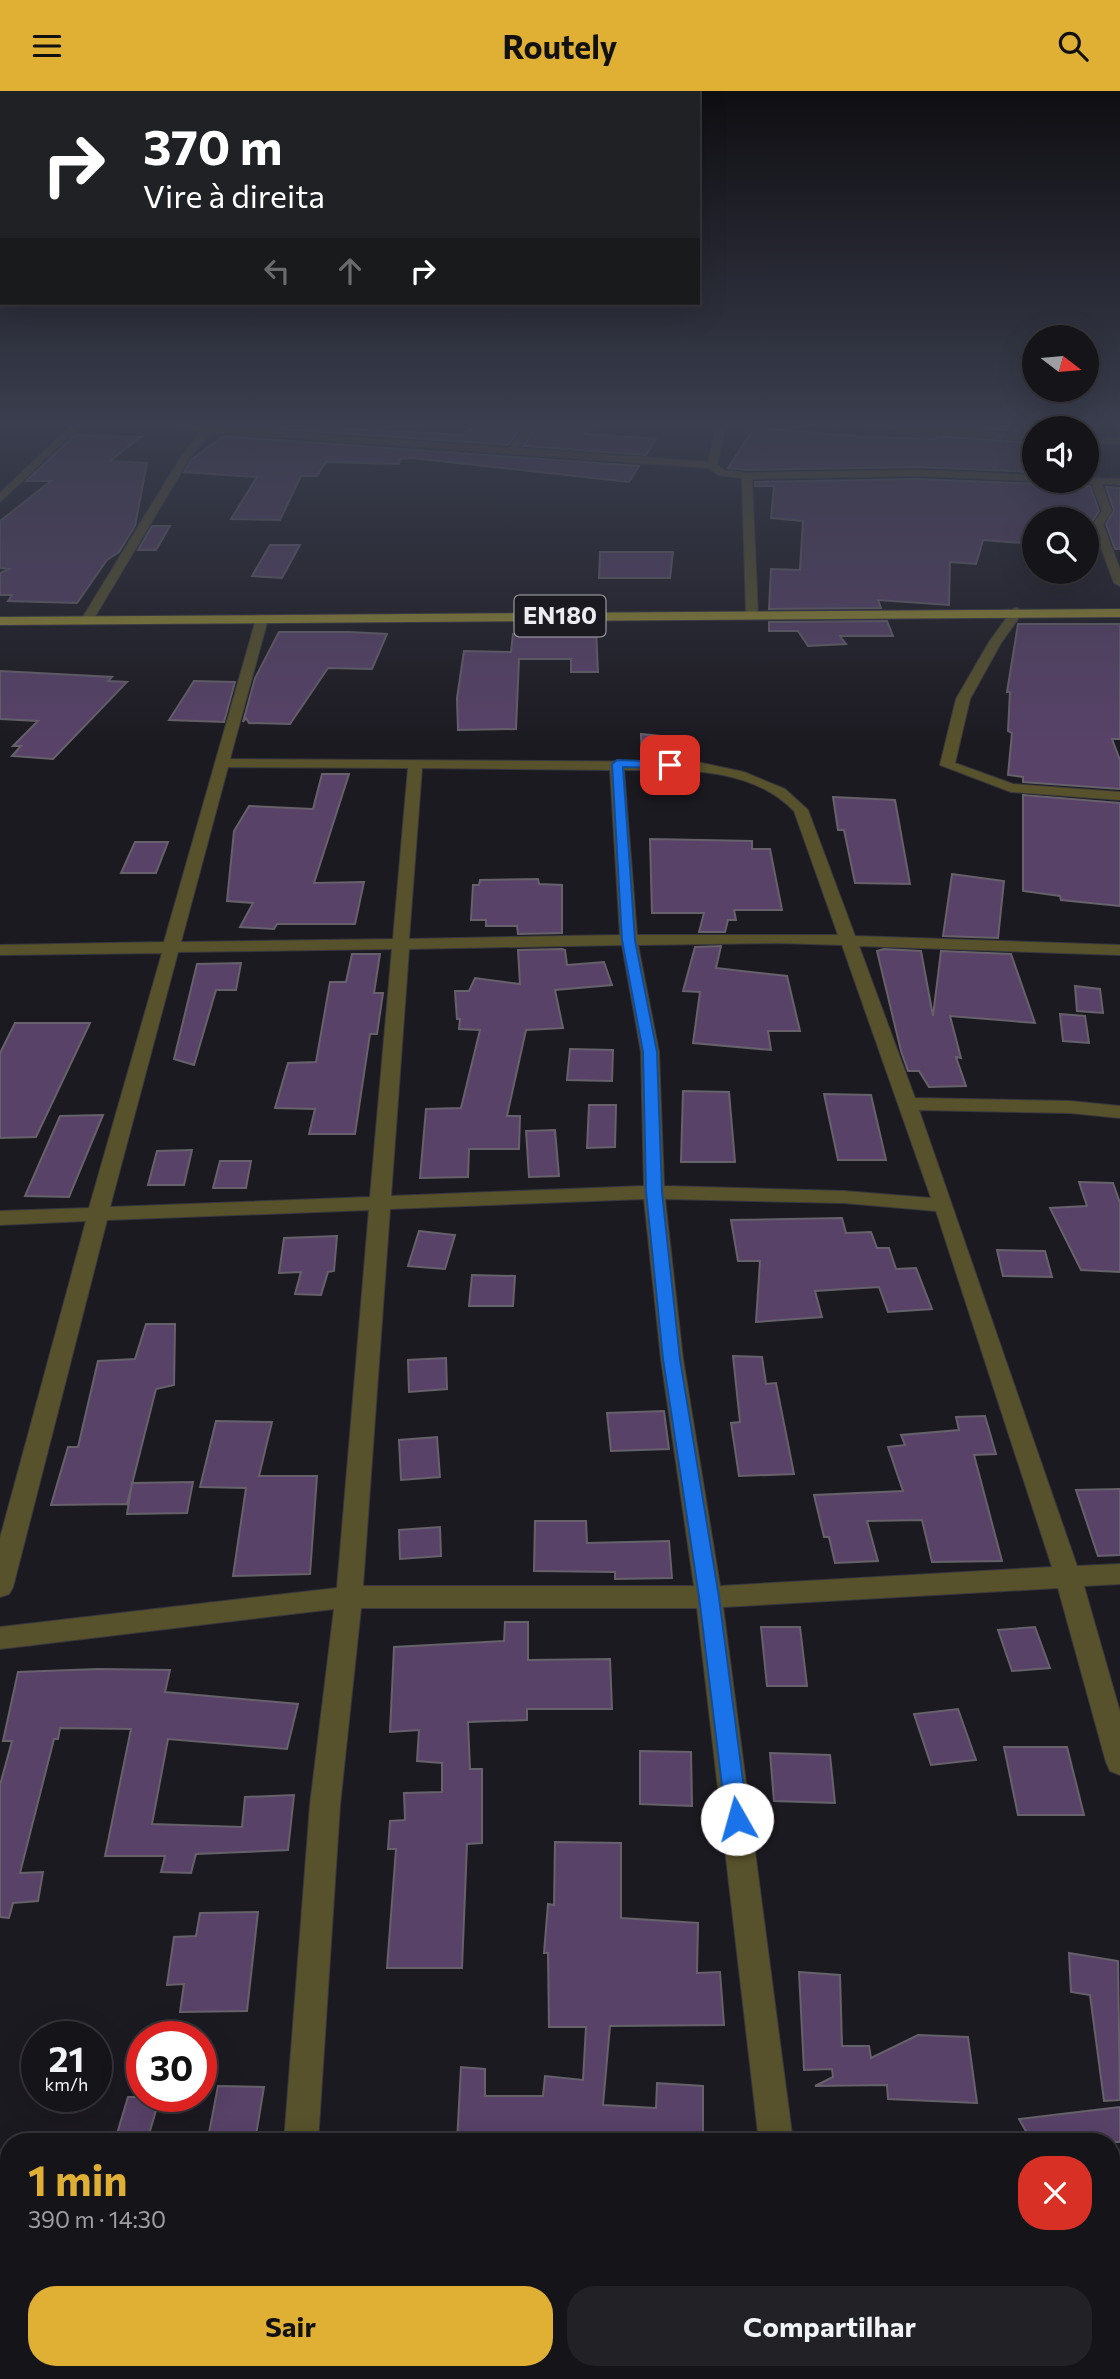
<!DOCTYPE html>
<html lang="pt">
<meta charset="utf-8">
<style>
:root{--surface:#151419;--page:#222126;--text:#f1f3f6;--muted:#9d9ea2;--line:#343338;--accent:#e0b034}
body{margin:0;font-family:Commissioner,sans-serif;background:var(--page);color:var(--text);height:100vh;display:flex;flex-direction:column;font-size:26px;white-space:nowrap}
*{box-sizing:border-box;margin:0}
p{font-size:23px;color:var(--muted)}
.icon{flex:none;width:38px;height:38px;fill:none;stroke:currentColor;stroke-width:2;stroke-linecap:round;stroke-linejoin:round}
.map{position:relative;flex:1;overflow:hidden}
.side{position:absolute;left:0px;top:2042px;width:1120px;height:247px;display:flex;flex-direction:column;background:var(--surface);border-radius:28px 28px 0 0;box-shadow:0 7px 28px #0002,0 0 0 2px var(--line)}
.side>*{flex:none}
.top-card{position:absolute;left:0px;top:0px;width:700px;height:214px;box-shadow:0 7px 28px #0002,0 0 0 2px var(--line);background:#202124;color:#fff;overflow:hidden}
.needle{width:46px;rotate:106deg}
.tools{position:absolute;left:1022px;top:234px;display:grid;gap:14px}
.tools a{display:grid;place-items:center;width:77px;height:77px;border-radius:50%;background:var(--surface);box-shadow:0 7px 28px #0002,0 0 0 2px var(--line);font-size:35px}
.speed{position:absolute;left:21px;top:1930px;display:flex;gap:14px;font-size:35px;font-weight:700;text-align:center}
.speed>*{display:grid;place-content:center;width:91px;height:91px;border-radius:50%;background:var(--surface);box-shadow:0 7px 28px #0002,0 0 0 2px var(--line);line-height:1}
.speed small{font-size:18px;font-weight:400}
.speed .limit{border:10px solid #d22;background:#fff;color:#111}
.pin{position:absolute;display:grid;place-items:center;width:60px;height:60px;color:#fff;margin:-30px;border-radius:14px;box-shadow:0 4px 10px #0006}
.me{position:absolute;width:77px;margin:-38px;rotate:353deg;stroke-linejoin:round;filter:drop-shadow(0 0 5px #0008)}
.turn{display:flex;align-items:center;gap:24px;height:147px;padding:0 28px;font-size:32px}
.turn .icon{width:91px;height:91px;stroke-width:2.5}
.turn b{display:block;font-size:49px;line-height:60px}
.lanes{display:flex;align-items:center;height:66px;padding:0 28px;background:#0003;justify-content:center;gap:35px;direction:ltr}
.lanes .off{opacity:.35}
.round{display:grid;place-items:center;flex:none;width:74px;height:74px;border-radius:28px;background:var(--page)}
.headline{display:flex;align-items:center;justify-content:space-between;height:119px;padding:0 28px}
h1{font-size:42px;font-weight:700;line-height:52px;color:var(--accent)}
.button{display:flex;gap:14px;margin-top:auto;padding:14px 28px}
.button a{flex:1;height:80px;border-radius:28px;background:var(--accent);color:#111;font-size:28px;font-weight:700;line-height:80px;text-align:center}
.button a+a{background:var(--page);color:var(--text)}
header{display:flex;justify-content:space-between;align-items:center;height:91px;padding:0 28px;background:var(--accent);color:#111;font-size:32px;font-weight:700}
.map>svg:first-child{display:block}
.building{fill:#584268;stroke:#66616a;stroke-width:2}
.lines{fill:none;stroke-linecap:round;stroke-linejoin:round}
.street-casing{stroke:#39373e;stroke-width:2}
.primary-casing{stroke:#39373e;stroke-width:2}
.street{fill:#57522b;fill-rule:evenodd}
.primary{fill:#928931;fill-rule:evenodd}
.route{fill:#1a73e8;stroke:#114b97;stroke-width:2}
.labels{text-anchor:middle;stroke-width:5;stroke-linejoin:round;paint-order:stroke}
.shield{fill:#1c1a21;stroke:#aeadb3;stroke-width:2}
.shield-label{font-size:24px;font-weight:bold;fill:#edecf1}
</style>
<header><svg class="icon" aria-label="menu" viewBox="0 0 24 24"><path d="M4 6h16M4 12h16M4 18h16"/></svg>Routely<svg class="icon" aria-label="search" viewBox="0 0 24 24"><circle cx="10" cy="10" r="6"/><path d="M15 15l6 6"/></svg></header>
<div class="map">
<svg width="1120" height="2288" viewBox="0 0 1120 2288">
<rect width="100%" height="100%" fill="#1c1a21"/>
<path class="building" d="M241 332 462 344 477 332H525L508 354 237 335Z
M539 332H601L584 343 656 348 646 364 523 355Z
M934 332 1034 337V341L934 335Z
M758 337 864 346 937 348V345L1034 352V381L917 376 747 379 728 377 752 340Z
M75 344 141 346 110 370 147 372 135 435 119 461 107 469 77 512 8 510 12 504H0V482L9 478 0 477V430L51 390H26Z
M224 345 639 375 629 391 412 367 400 368 399 373 326 371 317 385H301L280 429 231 428 257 386 184 381 192 368Z
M917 388 1090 395 1099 420 1090 434 1098 457H1087V429H1034V453L983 449 976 473 950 471 949 514 878 509 881 517 769 518 771 478 800 479 803 430 771 427 774 395H755V391Z
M1106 396 1120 397V458H1115L1106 433 1114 419Z
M152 435H170L156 459H138Z
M270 454H300L282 487 252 485Z
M600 461H673L670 487H599Z
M887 530 893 545H840L846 553 808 555 798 540H769V531Z
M1018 533H1120V648H1112L1120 669V698L1023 691V686L1008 684 1012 642 1008 640 1010 601H1007Z
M571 538H596L598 581H571V568H519L516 638 458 639 457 607 464 560 511 561 513 543H563V540Z
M279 541H349L387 543 372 578 328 577 290 633 249 632 246 627 243 631 255 587Z
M0 580 112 586 108 590 127 591 53 668 12 665 21 655H13L38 630 0 628Z
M194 590 235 591 224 631 169 629Z
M641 643 681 647 682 668H642Z
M642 682H683L684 697 642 693Z
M322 683H349L314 792 364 791 355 833H277L274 838 240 836 253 812 227 810 234 740 249 715 313 718Z
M1023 704 1120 712V815L1061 809 1060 805 1023 800Z
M833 706 895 709 910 793 855 792 844 739H838Z
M650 748 752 750V758H770L782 819H734L736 829H728L725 841H699L704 822H652Z
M135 751H168L156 782H121Z
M952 783 1004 790 998 847 943 845Z
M538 788 539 793 562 794V842L518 843 517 835H486V829H471L473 794H479L480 789Z
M721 855 716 877 787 885 800 940H768L771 959 693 952 700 901 683 900 695 856Z
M562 858 565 859 567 874 604 871 612 894 555 899 563 937 526 939 507 1025H520L519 1058H469L468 1086 420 1087 426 1018 461 1017 480 939 459 938 460 928H457L455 900H469L475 887 520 893 518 859Z
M884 858 921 860 933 925 941 860 1011 863 1035 932 950 925 961 967 956 966 966 995 929 996 919 980H908L901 960 877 860Z
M352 863H380L374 902H383L377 943H370L355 1043H309L315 1018 275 1017 288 972 316 971 330 891H346Z
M241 872 236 899H216L194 974 174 968 197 873Z
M1075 895 1100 898 1103 922 1077 920Z
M1060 923 1085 925 1089 952 1063 950Z
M15 932H90L36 1046 0 1047V962Z
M570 958 613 959 612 990 567 989Z
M683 1000 729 1001 735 1071H681Z
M824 1003 871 1004 886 1069H838Z
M589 1014H616L615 1056 587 1057Z
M103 1024 69 1106 25 1105 60 1025Z
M555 1039 559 1085 529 1086 526 1040Z
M192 1059 184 1094H148L157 1060Z
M220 1070H251L246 1097H213Z
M1079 1091 1113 1092 1120 1112V1181L1081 1179 1050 1117 1087 1115Z
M842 1127 846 1142 871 1141 877 1157H889L896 1178 916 1177 932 1218 888 1221 879 1196 815 1200 822 1226 756 1231 760 1170H738L731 1129Z
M419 1140 455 1144 445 1178 408 1175Z
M337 1145 334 1180 328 1181 321 1204 295 1203 301 1181 279 1182 284 1147Z
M997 1159 1045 1160 1052 1186 1003 1185Z
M472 1184 515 1185 513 1215H469Z
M146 1233H175L174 1294 156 1298 127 1413 51 1414 68 1356H78L98 1270 135 1268Z
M733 1265 762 1266 766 1293 776 1292 794 1383 739 1385 731 1332 740 1331Z
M446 1267 447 1298 409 1301 408 1269Z
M664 1320 669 1358 611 1360 607 1322Z
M985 1325 996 1363 974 1364 1002 1470 932 1471 922 1429 867 1430 878 1470 835 1472 829 1446H824L814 1404 903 1400 888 1356 905 1354 901 1344 959 1339 956 1326Z
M216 1330 272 1331 259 1385H317L310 1483 233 1485 246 1397 200 1396Z
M437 1346 440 1386 401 1389 399 1349Z
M193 1391 187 1422 127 1423 132 1392Z
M1120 1398V1464L1098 1465 1076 1399Z
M535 1430H586L587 1452 669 1450 672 1487 615 1488V1481L534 1480Z
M440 1436 441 1465 400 1468 399 1439Z
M505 1531H528V1569L610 1568 612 1618H527V1629L468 1631 470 1678H482V1752L467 1753 462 1877H387L396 1758H388L390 1730 405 1729 404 1702 442 1701V1672L417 1670 419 1639 390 1641 394 1556 504 1550Z
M761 1536H800L807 1595H767Z
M1035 1536 1050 1577 1012 1580 998 1539Z
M98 1578 170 1579 165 1601 298 1613 287 1658 168 1648 152 1733 242 1736 245 1706 294 1704 288 1759 196 1763 191 1782 161 1781 165 1765H105L131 1638 60 1637 58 1648H54L20 1782 43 1781 38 1810 13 1812 9 1827 0 1826V1694L12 1650H3L18 1581Z
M958 1618 976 1669 931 1674 914 1623Z
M1004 1656H1067L1084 1724H1018Z
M640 1660 691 1661 692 1715 640 1713Z
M770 1662 830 1664 835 1712 774 1710Z
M555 1751 621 1752V1827L698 1832 697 1882 720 1881 724 1934 610 1935 603 2014 656 2017 657 1992 703 1995V2051H457L461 1976 485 1978V2005H543L545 1985 583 1989 586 1936H549L548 1862H544L548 1813 554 1814Z
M258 1821 247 1920 180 1921 184 1893 167 1894 174 1846 196 1845 200 1822Z
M1069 1862 1118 1870 1120 2009 1104 2010 1090 1904 1071 1901Z
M799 1881 840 1884 842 1955H869L871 1967 918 1944 968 1946 977 2012 888 2008 887 1994 815 1995 833 1986 832 1978 804 1979Z
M218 1995 264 1996 256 2044 209 2042Z
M128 2006H160L147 2050 116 2046Z
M1120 2016V2051H1032L1019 2028Z"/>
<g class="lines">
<g class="street-casing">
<path id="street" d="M74 332H84L0 411V402Z
M117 332 206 335 217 332 215 336 509 357 528 332H536L518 357 708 371 717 332H726L717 373 724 379 747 382 917 379 1034 384V390L917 385 752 388 758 523 752 527 746 523 742 387 718 384 709 377 211 341 191 365 93 529 87 533 81 529 182 364 202 340Z
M795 332H839L1034 344V350Z
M1087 346 1120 347V353L1087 352Z
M1087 387 1120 388V394L1102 393 1112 420 1103 433 1120 478V495L1114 492 1095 441 1093 433 1102 420 1092 393 1082 390H1087Z
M1017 517 1023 521 1001 552 970 608 955 672 1013 693 1120 701V709L1011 701 940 674 956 608 989 551 1013 518Z
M262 524 268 528 230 668 697 671 744 681 785 698 808 719 855 845 1120 854V864L859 855 915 1007 1070 1010 1120 1015V1027L1070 1022 919 1019 1077 1475 1120 1473V1493L1084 1495 1120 1621V1684L1110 1680 1106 1671 1058 1497 723 1516 793 2051H759L697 1517H361L340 1714 318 2051H284L310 1714 334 1518 0 1558V1536L337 1497 369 1119 107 1129 13 1496 9 1503 0 1506V1447L86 1130 0 1134V1120L89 1117 162 862 0 864V854L164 851 256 528ZM228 676 408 677 393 848 181 851ZM422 677 610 679 620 844 409 848ZM624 679C683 679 750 675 794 720L838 844H637ZM778 852 842 854 931 1107 844 1100 664 1095 659 961 638 854ZM622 854 641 961 644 1095 391 1105 409 858ZM392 858 370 1106 110 1116 178 861ZM644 1108 661 1268 694 1495H363L390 1118ZM665 1108 844 1112 936 1120 1052 1476 720 1495 683 1268Z
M1111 2258H1120V2288H1097L1094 2280H1111Z
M266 2280H304L303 2288H265Z
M736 2280H991L987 2288H733Z"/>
</g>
<g class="primary-casing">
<path id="primary" d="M1120 518V526L0 534V526Z"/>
</g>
<use href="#street" class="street"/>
<use href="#primary" class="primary"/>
</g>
<linearGradient id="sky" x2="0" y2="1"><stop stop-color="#0f0e12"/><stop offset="0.51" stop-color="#3a3e4e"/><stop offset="1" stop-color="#3a3e4e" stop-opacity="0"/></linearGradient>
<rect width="1120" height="652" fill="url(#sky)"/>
<path class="route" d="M617 669 670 671 676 674 670 677 623 676 635 849 657 961 662 1101 680 1268 719 1506 748 1728 745 1735 737 1738 729 1735 726 1728 699 1506 663 1268 646 1101 643 961 622 849 612 673Z"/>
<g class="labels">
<rect class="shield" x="514.5" y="504.5" width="91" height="41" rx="5"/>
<g class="shield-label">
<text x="560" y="533">EN180</text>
</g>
</g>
</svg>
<div class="tools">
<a><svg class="needle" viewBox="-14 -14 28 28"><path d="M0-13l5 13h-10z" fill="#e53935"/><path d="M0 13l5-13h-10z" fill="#9d9ea2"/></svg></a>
<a><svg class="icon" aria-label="sound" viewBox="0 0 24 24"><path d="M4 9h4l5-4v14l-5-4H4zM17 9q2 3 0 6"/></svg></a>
<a><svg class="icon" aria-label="search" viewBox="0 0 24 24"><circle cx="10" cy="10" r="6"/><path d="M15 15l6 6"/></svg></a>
</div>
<div class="speed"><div>21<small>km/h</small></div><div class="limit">30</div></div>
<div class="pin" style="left:670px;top:674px;background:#d93025"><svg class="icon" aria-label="arrive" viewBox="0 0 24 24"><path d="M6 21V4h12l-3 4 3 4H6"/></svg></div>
<svg class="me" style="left:737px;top:1728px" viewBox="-20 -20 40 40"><circle r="19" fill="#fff"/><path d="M0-13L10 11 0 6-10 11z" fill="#1a73e8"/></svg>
<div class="top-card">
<div class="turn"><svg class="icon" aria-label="right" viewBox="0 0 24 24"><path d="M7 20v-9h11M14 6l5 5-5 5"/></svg><div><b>370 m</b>Vire à direita</div></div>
<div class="lanes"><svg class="icon off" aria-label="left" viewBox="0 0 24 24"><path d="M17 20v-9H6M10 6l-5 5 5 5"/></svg><svg class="icon off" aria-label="ahead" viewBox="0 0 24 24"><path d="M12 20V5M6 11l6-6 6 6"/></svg><svg class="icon" aria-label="right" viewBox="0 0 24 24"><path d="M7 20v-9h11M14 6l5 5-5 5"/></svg></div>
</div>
<section class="side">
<div class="headline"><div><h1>1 min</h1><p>390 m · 14:30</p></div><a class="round" style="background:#d93025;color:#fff"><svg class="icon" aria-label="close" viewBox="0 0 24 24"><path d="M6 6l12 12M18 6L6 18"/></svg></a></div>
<div class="button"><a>Sair</a><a>Compartilhar</a></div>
</section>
</div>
